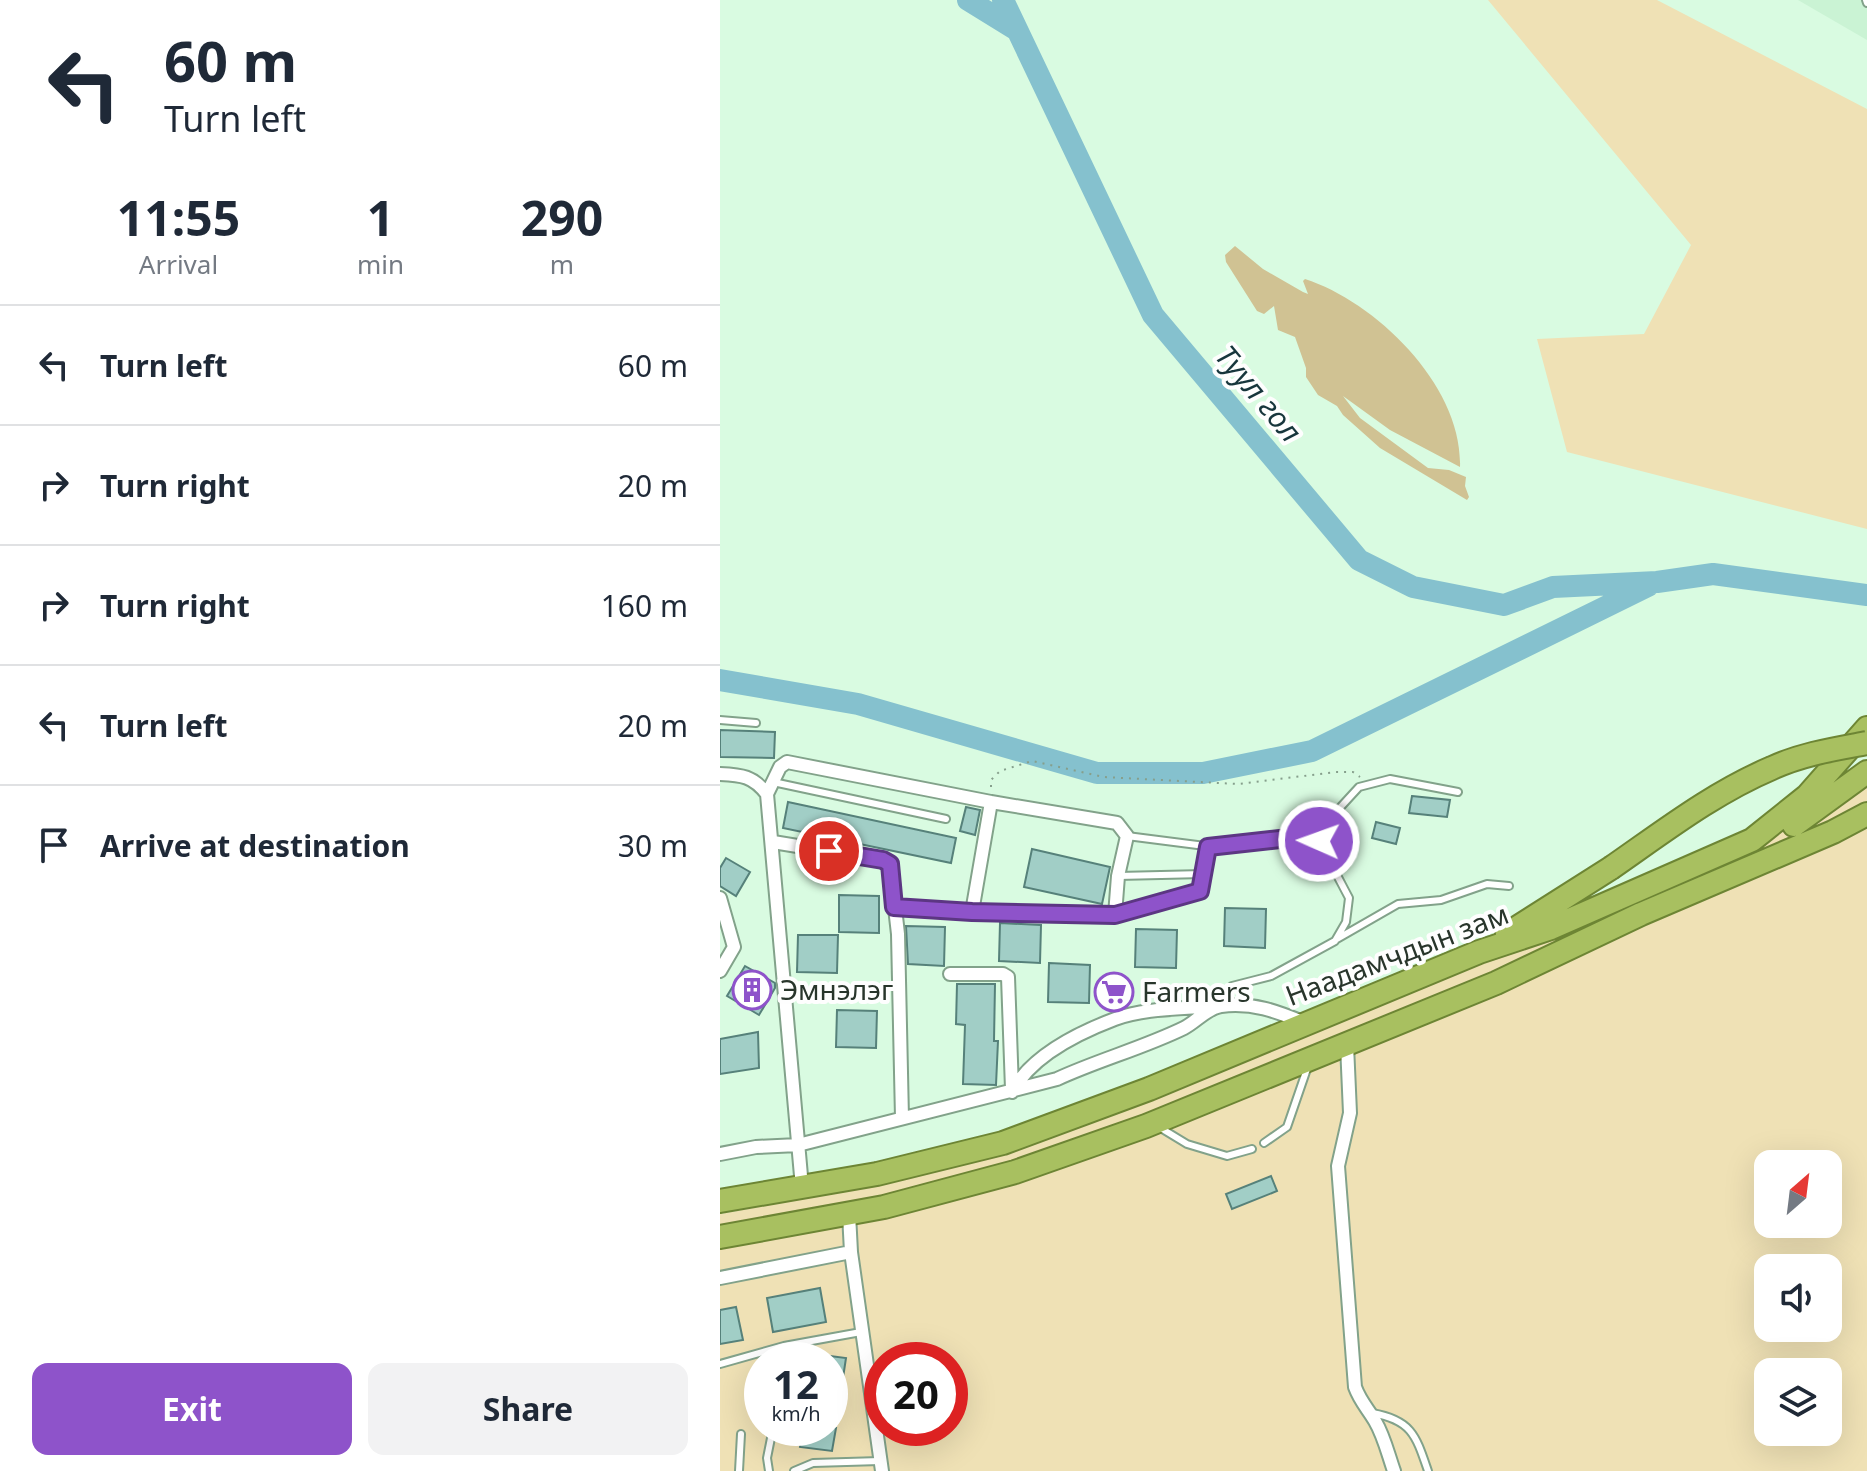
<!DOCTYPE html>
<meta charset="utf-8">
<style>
:root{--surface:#fff;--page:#f2f2f3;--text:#1f2937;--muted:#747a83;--line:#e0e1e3;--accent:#8e53ca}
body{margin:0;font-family:"Noto Sans",sans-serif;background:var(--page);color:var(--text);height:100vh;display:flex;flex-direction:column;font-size:30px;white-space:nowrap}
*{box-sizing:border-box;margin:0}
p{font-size:26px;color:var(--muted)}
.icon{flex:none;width:44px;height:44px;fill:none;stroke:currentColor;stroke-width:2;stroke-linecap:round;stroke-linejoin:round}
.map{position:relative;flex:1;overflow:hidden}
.side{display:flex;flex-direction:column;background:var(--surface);width:720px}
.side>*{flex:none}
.banner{background:#fff;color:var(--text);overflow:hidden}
.needle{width:52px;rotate:28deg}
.controls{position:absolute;left:1034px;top:1150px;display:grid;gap:16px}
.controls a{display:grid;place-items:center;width:88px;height:88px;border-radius:16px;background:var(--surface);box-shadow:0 8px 32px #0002;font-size:40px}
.speed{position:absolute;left:24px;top:1342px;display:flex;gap:16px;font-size:40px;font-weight:700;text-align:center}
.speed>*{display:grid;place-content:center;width:104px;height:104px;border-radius:50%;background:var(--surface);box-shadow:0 8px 32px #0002;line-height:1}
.speed small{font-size:20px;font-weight:400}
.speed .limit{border:12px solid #d22;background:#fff;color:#111}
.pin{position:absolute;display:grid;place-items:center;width:68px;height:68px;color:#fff;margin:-34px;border:4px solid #fff;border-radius:50%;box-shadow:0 2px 8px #0007}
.me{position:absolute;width:88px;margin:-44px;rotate:272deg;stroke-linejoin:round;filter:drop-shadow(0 0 6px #0008)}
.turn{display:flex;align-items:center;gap:28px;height:168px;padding:0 32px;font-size:36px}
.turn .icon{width:104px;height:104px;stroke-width:2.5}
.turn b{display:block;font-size:56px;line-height:68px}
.eta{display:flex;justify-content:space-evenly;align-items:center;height:136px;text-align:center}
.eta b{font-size:48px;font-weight:700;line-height:56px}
.action{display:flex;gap:16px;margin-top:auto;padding:16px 32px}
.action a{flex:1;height:92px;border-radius:16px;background:var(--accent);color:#fff;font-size:32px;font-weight:700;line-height:92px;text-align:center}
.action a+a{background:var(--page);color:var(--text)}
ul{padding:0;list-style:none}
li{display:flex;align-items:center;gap:24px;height:120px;padding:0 32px;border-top:2px solid var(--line)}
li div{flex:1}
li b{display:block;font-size:30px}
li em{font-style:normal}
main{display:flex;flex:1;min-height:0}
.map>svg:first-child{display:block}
.built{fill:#caf3d4}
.green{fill:#efe1b5;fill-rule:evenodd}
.forest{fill:#d0c293}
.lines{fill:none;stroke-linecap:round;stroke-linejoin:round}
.river{stroke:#85c1ce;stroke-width:22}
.building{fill:#a1cec6;stroke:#56817a;stroke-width:2}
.service-casing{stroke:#82a28a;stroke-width:10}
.minor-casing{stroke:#82a28a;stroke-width:16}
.trunk-casing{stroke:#6d8534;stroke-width:26}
.path{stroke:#869f8c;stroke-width:2;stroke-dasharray:2 6;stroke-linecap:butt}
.service{stroke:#fff;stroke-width:6}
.minor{stroke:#fff;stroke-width:12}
.trunk{stroke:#a8c060;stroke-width:22}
.trunk-bridge-casing{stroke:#6d8534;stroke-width:26;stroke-linecap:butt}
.trunk-bridge{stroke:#a8c060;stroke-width:22}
.route-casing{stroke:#5c3683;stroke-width:20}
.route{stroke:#8e53ca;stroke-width:14}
.labels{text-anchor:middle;stroke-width:8;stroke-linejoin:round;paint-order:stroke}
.street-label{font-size:28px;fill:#28352b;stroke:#fefefe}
.poi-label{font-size:28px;fill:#28352b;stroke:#fefefe;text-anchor:start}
.water-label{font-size:30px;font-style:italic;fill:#17363c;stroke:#fefefe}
</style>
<main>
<section class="side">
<div class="banner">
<div class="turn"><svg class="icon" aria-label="left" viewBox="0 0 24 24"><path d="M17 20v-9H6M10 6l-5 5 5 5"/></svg><div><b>60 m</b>Turn left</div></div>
</div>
<div class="eta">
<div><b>11:55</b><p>Arrival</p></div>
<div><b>1</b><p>min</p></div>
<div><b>290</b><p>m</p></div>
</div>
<ul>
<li><svg class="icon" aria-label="left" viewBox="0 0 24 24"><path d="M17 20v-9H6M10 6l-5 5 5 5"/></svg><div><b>Turn left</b></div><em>60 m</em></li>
<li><svg class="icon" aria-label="right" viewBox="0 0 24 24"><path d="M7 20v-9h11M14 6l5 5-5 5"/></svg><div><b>Turn right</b></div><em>20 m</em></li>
<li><svg class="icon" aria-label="right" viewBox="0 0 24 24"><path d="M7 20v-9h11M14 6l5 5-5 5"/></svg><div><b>Turn right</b></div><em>160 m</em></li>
<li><svg class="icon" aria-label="left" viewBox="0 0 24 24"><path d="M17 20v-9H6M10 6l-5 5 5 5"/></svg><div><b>Turn left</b></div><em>20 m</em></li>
<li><svg class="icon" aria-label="arrive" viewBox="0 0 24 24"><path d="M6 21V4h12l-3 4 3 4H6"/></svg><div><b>Arrive at destination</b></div><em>30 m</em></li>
</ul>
<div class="action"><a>Exit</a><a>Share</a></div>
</section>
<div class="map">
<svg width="1147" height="1471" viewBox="0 0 1147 1471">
<rect width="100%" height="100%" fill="#d9fbe1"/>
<path class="built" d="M1078 0H1147V40Z"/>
<path class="green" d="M768 0H937L1147 109V529L847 452 817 339 924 334 971 245Z
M1147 779V1471H0V1214C125 1191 246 1169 366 1125L1090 820ZM1048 1164H1108V1224H1048ZM1048 1268H1108V1328H1048ZM42 1360H110V1428H42ZM162 1360H230V1428H162ZM1048 1372H1108V1432H1048Z"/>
<path class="forest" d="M515 246 543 269 583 292 588 294 583 281 585 279C656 302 743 386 740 467L670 430 623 396 640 418 708 468 729 470 746 477 745 486 749 497 747 500 660 448 623 415 617 406 598 395 586 377V368L575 337 558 330 554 306 544 314 537 311 506 262 505 255Z"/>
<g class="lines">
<path class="river" d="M248 0 295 29
M283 0 433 315 639 560 693 587 784 605 833 587 937 582 993 574 1147 595
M0 680 138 704 377 773H483L592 751 928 586"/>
</g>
<path class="building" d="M0 730 55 732 54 758 0 757Z
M692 796 730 800 727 817 689 813Z
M68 802 236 838 231 863 63 828Z
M246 807 260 810 255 835 240 831Z
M656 822 680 828 676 844 652 838Z
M312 849 390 867 382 904 304 887Z
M6 858 30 872 16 896 0 886V868Z
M119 895 159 896V933L119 932Z
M505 908 546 909 545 948 504 946Z
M280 923 321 925 320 963 279 961Z
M186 926 225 927 224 966 188 964Z
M416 929 457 930 456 968 415 967Z
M78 935H118L117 973 77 972Z
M329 963 370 965 369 1003 328 1002Z
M25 966 55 983V988L39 1015 7 996Z
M237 984H275L274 1041H278L276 1085 243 1084 245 1025 236 1024Z
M117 1010 157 1011 156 1048 116 1047Z
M38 1032 39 1068 0 1074V1039Z
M551 1176 557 1191 512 1209 506 1194Z
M100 1288 106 1322 53 1332 47 1298Z
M16 1307 23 1340 0 1344V1310Z
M110 1356 126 1358 116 1424H110Z
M83 1428H116L112 1451 80 1447Z"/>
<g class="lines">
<g class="service-casing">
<path id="service" d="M1146 0 1147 3
M0 720 36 723
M53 782 226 819
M407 836 493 847 587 836 599 841 629 898 626 922 615 941 551 976 512 986 496 1005
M593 837 639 787 670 779 738 792
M398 876 484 874
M397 914 480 891 488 847
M617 939 678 904 721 900 767 884 789 886
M439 1127 467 1144 507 1156 532 1149
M544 1143 567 1127 588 1066
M0 1364 64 1346 141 1332
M652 1413C692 1420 696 1436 708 1471
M19 1471 21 1434
M49 1471 47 1458 53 1428
M74 1471 93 1463 160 1461"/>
</g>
<g class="minor-casing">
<path id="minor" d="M0 774C22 775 33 776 47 794L82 1187
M47 794 60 767 67 762 271 802
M53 842 163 860 170 864 178 934 182 1118
M0 898 14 947 0 971
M174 907 252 912 395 915 398 876 407 836 397 823 271 802 252 912
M230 974H283L288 977 292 1089
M627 1045 630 1113 618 1166 635 1387C640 1401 648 1409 655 1421 664 1436 668 1454 674 1471
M292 1092C311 1056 358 1033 395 1019 425 1008 462 1009 493 1006
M0 1154 36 1147 78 1145 337 1079C378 1060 423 1048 464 1028 476 1022 487 1008 501 1006 532 1002 556 1011 585 1023
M129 1214 131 1252 162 1471
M0 1278 131 1252"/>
</g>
<g class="trunk-casing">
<path id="trunk" d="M1074 825 1147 772
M787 934 891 868
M0 1201 157 1174 283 1143 429 1089 759 952 831 928 1032 840 1087 796 1147 728
M0 1237 164 1207 295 1172 426 1126 776 983 921 914 1113 832 1147 814"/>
</g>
<path class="path" d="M271 787V780L280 771 312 761 384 777 518 784 616 772H633L640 777"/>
<use href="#service" class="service"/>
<use href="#minor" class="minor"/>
<use href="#trunk" class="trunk"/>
<g class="trunk-bridge-casing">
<path id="trunk-bridge" d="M891 868C943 832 993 793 1052 768 1082 754 1115 749 1147 743"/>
</g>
<use href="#trunk-bridge" class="trunk-bridge"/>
</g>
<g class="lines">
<g class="route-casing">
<path id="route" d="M109 851 163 860 170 864 174 907 252 912 395 915 480 891 488 847 587 836 599 841"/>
</g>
<use href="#route" class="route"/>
</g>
<defs>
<g id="building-ring" transform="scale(2)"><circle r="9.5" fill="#fefefe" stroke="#8e53ca" stroke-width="1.5"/><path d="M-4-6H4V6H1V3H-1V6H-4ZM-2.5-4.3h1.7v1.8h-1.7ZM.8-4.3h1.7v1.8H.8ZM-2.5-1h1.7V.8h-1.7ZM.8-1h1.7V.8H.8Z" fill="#8e53ca"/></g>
<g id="supermarket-ring" transform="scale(2)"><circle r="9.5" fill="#fefefe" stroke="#8e53ca" stroke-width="1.5"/><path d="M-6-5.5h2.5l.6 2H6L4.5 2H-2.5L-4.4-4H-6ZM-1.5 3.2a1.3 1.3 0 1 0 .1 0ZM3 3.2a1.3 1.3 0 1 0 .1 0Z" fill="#8e53ca"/></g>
</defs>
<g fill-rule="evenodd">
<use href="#building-ring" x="32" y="990"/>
<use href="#supermarket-ring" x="394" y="992"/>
</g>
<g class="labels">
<g class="street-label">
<text transform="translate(677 955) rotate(-21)" y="10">Наадамчдын зам</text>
</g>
<g class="poi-label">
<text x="60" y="1000">Эмнэлэг</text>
<text x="422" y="1002">Farmers</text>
</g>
<g class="water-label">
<text transform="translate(538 394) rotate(50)" y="10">Туул гол</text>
</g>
</g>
</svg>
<div class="controls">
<a><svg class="needle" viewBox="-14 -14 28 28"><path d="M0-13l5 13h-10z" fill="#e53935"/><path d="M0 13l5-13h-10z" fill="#747a83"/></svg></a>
<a><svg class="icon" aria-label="sound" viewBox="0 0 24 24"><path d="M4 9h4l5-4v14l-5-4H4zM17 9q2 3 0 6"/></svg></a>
<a><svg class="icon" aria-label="layers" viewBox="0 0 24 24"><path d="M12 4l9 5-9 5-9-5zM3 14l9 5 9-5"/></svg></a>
</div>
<div class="speed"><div>12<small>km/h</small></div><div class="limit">20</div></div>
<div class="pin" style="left:109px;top:851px;background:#d93025"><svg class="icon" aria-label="arrive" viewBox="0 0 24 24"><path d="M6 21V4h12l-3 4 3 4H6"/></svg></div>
<svg class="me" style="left:599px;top:841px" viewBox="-20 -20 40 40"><circle r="17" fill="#8e53ca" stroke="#fff" stroke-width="3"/><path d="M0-11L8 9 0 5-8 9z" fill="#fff"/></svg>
</div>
</main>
